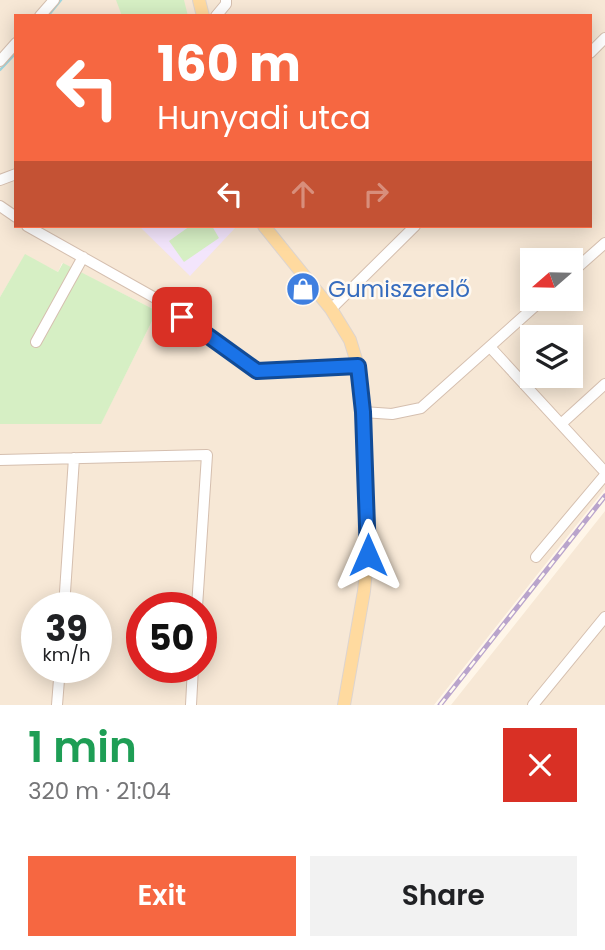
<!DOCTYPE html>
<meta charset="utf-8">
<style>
:root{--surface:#fff;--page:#f2f2f2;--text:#202124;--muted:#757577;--accent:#f66741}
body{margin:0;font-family:Poppins,sans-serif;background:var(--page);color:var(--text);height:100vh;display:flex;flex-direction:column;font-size:26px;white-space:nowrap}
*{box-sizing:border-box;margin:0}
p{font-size:23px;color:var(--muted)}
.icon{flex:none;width:38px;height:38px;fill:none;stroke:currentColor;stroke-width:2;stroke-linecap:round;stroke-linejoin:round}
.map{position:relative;height:705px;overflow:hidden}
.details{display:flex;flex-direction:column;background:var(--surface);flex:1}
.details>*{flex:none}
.top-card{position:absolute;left:14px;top:14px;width:578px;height:214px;border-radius:0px;box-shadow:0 4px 18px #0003;background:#f66741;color:#fff;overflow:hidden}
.needle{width:46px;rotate:250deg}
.controls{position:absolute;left:520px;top:248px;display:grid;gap:14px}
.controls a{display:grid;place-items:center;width:63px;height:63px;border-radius:0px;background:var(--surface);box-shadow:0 4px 18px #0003;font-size:35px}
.speed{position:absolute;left:21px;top:592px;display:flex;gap:14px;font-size:35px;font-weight:700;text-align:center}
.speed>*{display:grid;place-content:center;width:91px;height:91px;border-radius:50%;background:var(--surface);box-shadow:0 4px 18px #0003;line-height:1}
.speed small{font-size:18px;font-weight:400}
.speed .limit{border:10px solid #d22;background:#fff;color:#111}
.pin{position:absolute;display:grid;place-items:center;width:60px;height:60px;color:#fff;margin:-30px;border-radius:14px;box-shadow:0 4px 10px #0006}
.me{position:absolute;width:77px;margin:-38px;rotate:0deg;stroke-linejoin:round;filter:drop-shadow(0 0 5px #0008)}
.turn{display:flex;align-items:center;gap:24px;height:147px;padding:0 28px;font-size:32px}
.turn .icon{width:91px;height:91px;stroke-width:2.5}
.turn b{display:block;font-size:49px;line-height:60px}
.lanes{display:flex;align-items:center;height:66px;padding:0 28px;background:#0003;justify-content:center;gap:35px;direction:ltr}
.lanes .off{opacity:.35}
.round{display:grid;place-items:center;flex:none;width:74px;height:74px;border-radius:0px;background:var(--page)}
.head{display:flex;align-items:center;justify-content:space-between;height:119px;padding:0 28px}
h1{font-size:42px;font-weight:600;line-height:52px;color:#1e9e55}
.cta{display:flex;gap:14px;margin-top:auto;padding:14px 28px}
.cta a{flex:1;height:80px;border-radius:0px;background:var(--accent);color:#fff;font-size:28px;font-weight:600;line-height:80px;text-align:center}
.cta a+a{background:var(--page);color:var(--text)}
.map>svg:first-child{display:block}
.residential{fill:#f7e8d6;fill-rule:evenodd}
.education{fill:#f3e5fc}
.green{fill:#d6efc4}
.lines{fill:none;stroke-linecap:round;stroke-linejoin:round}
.stream{stroke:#9fd6df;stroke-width:2.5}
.minor-casing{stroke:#d5bfaf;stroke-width:12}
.major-casing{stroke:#ddd4cf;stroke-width:14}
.minor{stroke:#fff;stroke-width:10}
.major{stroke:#ffda9f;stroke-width:12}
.rail-casing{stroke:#b9a4cc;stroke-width:5}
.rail{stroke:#fff9f1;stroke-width:2.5;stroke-dasharray:8;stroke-linecap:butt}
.route-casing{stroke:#114b97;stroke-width:18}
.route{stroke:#1a73e8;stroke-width:12}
.labels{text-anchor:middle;stroke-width:5;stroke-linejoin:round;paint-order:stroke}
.shop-label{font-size:23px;fill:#366cbe;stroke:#fff9f1;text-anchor:start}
</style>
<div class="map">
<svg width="605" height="705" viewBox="0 0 605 705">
<rect width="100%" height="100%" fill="#fff6e9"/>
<path class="residential" d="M0 0H605V489L434 705H0V424L101 423 157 311 62 263 58 272 25 255 0 297ZM16 16H590V226H16ZM532 261H570V299H532ZM532 338H570V376H532ZM37 607H96V667H37ZM142 607H201V667H142Z
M605 511V705H451Z"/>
<path class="education" d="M139 226H237L190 276Z"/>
<path class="green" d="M116 0H184L188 16H122Z
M190 226H212L219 238 184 262 169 241Z
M25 254 58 272 63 263 157 311 101 424H0V297Z"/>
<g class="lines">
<path class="stream" d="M48 16 61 0
M0 70 16 53"/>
<g class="minor-casing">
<path id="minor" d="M40 16 54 0
M216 16 226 4V0
M590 53 605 38
M0 61 16 43
M0 180 16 174
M0 206 16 217
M27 226 164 303 257 371 358 366
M570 274 605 243
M331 309 415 226
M36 342 83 257
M490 347 605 472
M363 412 392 414 421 408 543 299
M561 424 605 384
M0 460 207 455 197 607
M536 557 605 475
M64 607 74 458
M57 705 60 667
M191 705 193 667
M533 705 605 617"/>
</g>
<g class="major-casing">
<path id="major" d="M199 0 203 16
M264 226 331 309 350 340 358 366 363 412 369 539 364 591 344 705"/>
</g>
<use href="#minor" class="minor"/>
<use href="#major" class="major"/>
<g class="rail-casing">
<path id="rail" d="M440 705 605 496"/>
</g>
<use href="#rail" class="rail"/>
</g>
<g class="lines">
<g class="route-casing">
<path id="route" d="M182 317 257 371 358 366 363 412 368 555"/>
</g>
<use href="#route" class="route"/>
</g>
<defs>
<g id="shop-disc" transform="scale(1.75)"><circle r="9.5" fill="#3f7fe0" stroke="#fff9f1"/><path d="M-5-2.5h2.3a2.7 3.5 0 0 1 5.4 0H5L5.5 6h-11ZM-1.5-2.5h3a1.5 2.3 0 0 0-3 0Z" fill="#fff"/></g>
</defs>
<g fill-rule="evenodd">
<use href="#shop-disc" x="303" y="289"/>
</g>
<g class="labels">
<g class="shop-label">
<text x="328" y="297">Gumiszerelő</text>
</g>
</g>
</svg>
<div class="controls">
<a><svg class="needle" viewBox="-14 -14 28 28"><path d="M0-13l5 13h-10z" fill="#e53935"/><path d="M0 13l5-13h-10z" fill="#757577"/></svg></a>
<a><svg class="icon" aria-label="layers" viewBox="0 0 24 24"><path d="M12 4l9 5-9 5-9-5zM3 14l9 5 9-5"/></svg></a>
</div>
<div class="speed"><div>39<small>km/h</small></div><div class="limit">50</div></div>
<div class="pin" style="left:182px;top:317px;background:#d93025"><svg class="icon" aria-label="arrive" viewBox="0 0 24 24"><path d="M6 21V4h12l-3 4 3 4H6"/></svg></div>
<svg class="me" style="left:368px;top:555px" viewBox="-20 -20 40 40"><path d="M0-17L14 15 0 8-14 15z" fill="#1a73e8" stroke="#fff" stroke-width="4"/></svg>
<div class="top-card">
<div class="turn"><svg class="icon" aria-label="left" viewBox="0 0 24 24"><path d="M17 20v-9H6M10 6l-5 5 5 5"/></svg><div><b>160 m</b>Hunyadi utca</div></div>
<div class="lanes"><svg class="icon" aria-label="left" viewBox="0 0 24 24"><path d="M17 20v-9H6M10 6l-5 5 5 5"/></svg><svg class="icon off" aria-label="ahead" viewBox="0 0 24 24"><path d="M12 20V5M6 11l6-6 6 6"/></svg><svg class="icon off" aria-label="right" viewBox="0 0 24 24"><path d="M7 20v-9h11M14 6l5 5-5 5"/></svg></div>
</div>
</div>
<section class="details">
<div class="head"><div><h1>1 min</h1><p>320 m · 21:04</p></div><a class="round" style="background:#d93025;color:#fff"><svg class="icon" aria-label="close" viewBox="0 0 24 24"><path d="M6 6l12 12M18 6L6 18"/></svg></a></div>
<div class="cta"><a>Exit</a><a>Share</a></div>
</section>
